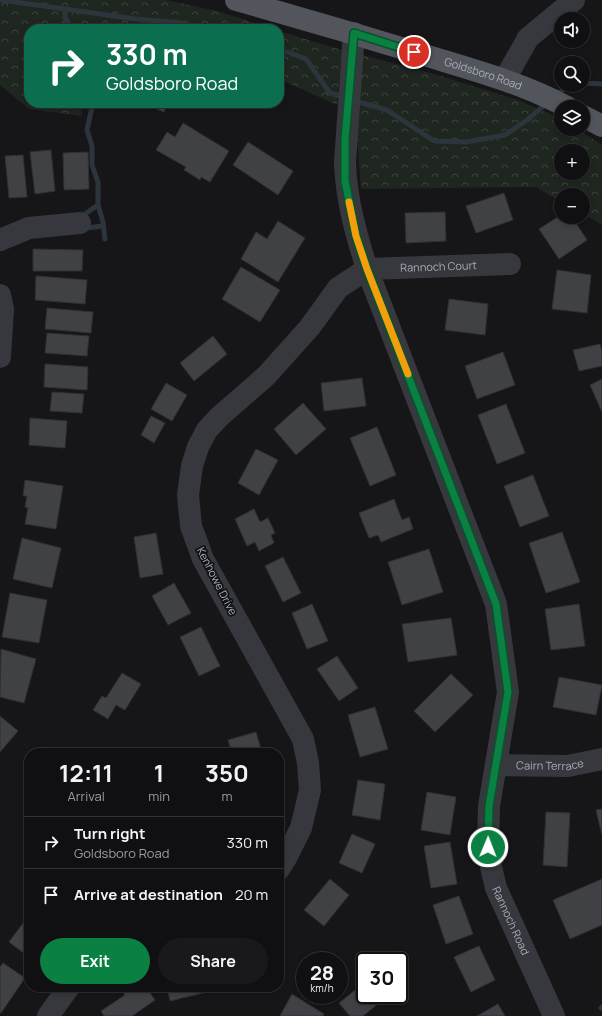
<!DOCTYPE html>
<meta charset="utf-8">
<style>
:root{--surface:#101012;--page:#19191b;--text:#f1f3f6;--muted:#9c9d9f;--line:#303032;--accent:#0b8043}
body{margin:0;font-family:Manrope,sans-serif;background:var(--page);color:var(--text);height:100vh;display:flex;flex-direction:column;font-size:15px;white-space:nowrap}
*{box-sizing:border-box;margin:0}
p{font-size:13px;color:var(--muted)}
.icon{flex:none;width:22px;height:22px;fill:none;stroke:currentColor;stroke-width:2;stroke-linecap:round;stroke-linejoin:round}
.map{position:relative;flex:1;overflow:hidden}
.side{position:absolute;left:24px;top:748px;width:260px;height:244px;display:flex;flex-direction:column;background:var(--surface);border-radius:16px;box-shadow:0 2px 6px #0003,0 0 0 1px var(--line)}
.side>*{flex:none}
.banner{position:absolute;left:24px;top:24px;width:260px;height:84px;border-radius:16px;box-shadow:0 2px 6px #0003,0 0 0 1px var(--line);background:#0b6e4f;color:#fff;overflow:hidden}
.tools{position:absolute;left:554px;top:12px;display:grid;gap:8px}
.tools a{display:grid;place-items:center;width:36px;height:36px;border-radius:50%;background:var(--surface);box-shadow:0 2px 6px #0003,0 0 0 1px var(--line);font-size:20px}
.speed{position:absolute;left:296px;top:952px;display:flex;gap:8px;font-size:20px;font-weight:700;text-align:center}
.speed>*{display:grid;place-content:center;width:52px;height:52px;border-radius:50%;background:var(--surface);box-shadow:0 2px 6px #0003,0 0 0 1px var(--line);line-height:1}
.speed small{font-size:10px;font-weight:400}
.speed .limit{border:2px solid #111;border-radius:6px;background:#fff;color:#111}
.pin{position:absolute;display:grid;place-items:center;width:34px;height:34px;color:#fff;margin:-17px;border:2px solid #fff;border-radius:50%;box-shadow:0 1px 4px #0007}
.me{position:absolute;width:44px;margin:-22px;rotate:1deg;stroke-linejoin:round;filter:drop-shadow(0 0 3px #0008)}
.turn{display:flex;align-items:center;gap:14px;height:84px;padding:0 16px;font-size:18px}
.turn .icon{width:52px;height:52px;stroke-width:2.5}
.turn b{display:block;font-size:28px;line-height:34px}
.eta{display:flex;justify-content:space-evenly;align-items:center;height:68px;text-align:center}
.eta b{font-size:24px;font-weight:700;line-height:28px}
.cta{display:flex;gap:8px;margin-top:auto;padding:8px 16px}
.cta a{flex:1;height:46px;border-radius:24px;background:var(--accent);color:#fff;font-size:16px;font-weight:700;line-height:46px;text-align:center}
.cta a+a{background:var(--page);color:var(--text)}
ul{padding:0;list-style:none}
li{display:flex;align-items:center;gap:12px;height:52px;padding:0 16px;border-top:1px solid var(--line)}
li div{flex:1}
li b{display:block;font-size:15px}
li em{font-style:normal}
.map>svg:first-child{display:block}
.forest{fill:url(#forest-crowns);fill-rule:evenodd}
.lines{fill:none;stroke-linecap:round;stroke-linejoin:round}
.stream{stroke:#2c353c;stroke-width:5}
.building{fill:#404145;stroke:#303034}
.minor{stroke:#37383d;stroke-width:22}
.major{stroke:#53555c;stroke-width:22}
.route-casing{stroke:#07532c;stroke-width:10}
.route{stroke:#0b8043;stroke-width:7}
.slow{stroke:#f59e0b;stroke-width:7}
.labels{text-anchor:middle;stroke-width:3.5;stroke-linejoin:round;paint-order:stroke}
.street-label{font-size:11px;fill:#a8adb8;stroke:#111113}
</style>
<div class="map">
<svg width="602" height="1016" viewBox="0 0 602 1016">
<defs>
<pattern id="forest-crowns" width="20" height="18" patternUnits="userSpaceOnUse"><rect width="20" height="18" fill="#1e261f"/><path d="M2 6a3 3 0 1 1 6 0M12 15a3 3 0 1 1 6 0" fill="none" stroke="#3c433d"/></pattern>
</defs>
<rect width="100%" height="100%" fill="#161618"/>
<path class="forest" d="M0 0H167L217 11 274 29H29V103H81L82 116 29 109 0 85Z
M279 31 342 50 337 105 279 79Z
M363 55 441 76 518 100 561 119V129H577L602 145V225L583 214V195H561V202L536 187 361 189 357 137ZM561 151H583V173H561Z"/>
<g class="lines">
<path class="stream" d="M1 0 136 19 182 23 201 29
M65 9V18L72 29
M279 49 306 59 330 93 344 97
M583 83 602 84
M556 95 570 85
M355 101 387 110 434 141 466 142 505 135 527 120 547 103
M93 103 87 130 92 146V165L98 182V205L103 222 105 239
M85 214 98 205
M86 228 103 226
M601 1008 602 1007"/>
</g>
<path class="building" d="M142 103H167L164 112Z
M183 123 229 151 210 182 201 177 200 180 184 170 186 167 156 150 167 132 175 137Z
M248 142 293 171 278 195 233 165Z
M51 150 55 191 35 194 30 152Z
M88 152 89 189 64 190 63 153Z
M23 155 27 197 9 198 5 156Z
M504 193 513 220 476 233 466 206Z
M445 212 446 241 406 243 405 213Z
M561 215V217H572L587 240 559 259 539 229Z
M278 221 305 238 278 282 241 259 256 232 267 239Z
M33 249 83 250 82 271H33Z
M241 267 280 290 260 322 222 299Z
M557 270 591 275 587 313 552 309Z
M36 276 87 280 85 304 35 300Z
M449 299 488 304 485 335 445 330Z
M47 308 93 312 91 333 45 329Z
M47 333 89 336 87 356 45 353Z
M213 336 227 354 194 381 180 363Z
M600 344 602 351V366L579 371 573 350Z
M503 352 515 385 477 399 465 366Z
M45 364 88 367 87 390 44 387Z
M362 378 366 406 324 411 321 383Z
M602 379V412L590 385Z
M166 383 187 395 172 421 151 409Z
M52 392 84 394 82 413 50 411Z
M303 403 326 429 296 455 274 429Z
M506 404 525 453 497 464 478 415Z
M151 416 165 423 154 443 141 435Z
M30 418 67 421 65 448 29 445Z
M377 427 396 475 370 486 350 438Z
M256 449 278 460 259 495 238 483Z
M533 475 549 516 520 527 504 486Z
M25 480 63 486 56 529 25 524 28 508 25 507 27 496H23Z
M394 499 402 520 409 517 413 529 381 542 378 535 369 538 359 513Z
M254 509 260 522 268 518 275 533 271 535 274 543 259 551 255 542 247 546 235 519Z
M562 532 580 582 546 593 529 543Z
M156 533 163 574 140 578 134 537Z
M22 538 61 548 52 588 13 579Z
M429 549 443 592 402 605 388 562Z
M283 557 301 593 283 602 265 566Z
M174 583 191 613 168 625 152 596Z
M10 593 47 600 39 643 2 637Z
M312 604 328 641 307 649 292 613Z
M579 604 585 646 551 650 545 609Z
M451 618 457 655 408 662 402 624Z
M201 627 220 666 199 676 180 637Z
M1 649 36 659 24 703 0 697Z
M337 656 358 688 339 701 317 669Z
M122 673 141 684 125 710 116 705 108 719 93 710 102 696 106 698Z
M451 674 473 695 435 732 414 711Z
M559 677 602 685 596 715 553 707Z
M375 707 388 749 360 757 348 715Z
M0 716 18 731 0 752Z
M256 732 262 753H232L228 740Z
M358 780 385 784 380 820 352 815Z
M427 792 456 797 450 835 421 830Z
M602 809V835L596 810Z
M546 812 570 813 567 867 543 865Z
M352 834 375 844 362 873 339 863Z
M450 842 457 884 431 888 424 846Z
M330 879 349 895 324 926 304 910Z
M602 879V925L570 939 553 900Z
M459 896 473 934 446 944 433 905Z
M29 915V957L9 942Z
M479 946 495 980 471 992 454 957Z
M3 963 25 978 1 1013H0V967Z
M365 982V995H389L363 1016H350L339 1003Z
M125 987H146L155 1000 132 1016H104L101 1011 125 995 121 990Z
M167 987H210L211 991 170 1001Z
M292 994 324 1014 323 1016H280Z
M498 1004 505 1016H477Z"/>
<g class="lines">
<g class="minor">
<path id="s1" d="M354 33 345 162C346 199 356 234 367 269L496 604 508 692 489 806 488 847 491 867 496 888 554 1016"/>
<path d="M505 79 528 38 574 0"/>
<path d="M0 240 29 228 80 223"/>
<path d="M0 295 3 309 0 357"/>
<path id="s2" d="M496 765 568 766 602 759"/>
<path id="s3" d="M279 869 286 858 301 828 310 790 308 763 303 739 203 559 191 526 188 495 192 466 198 447 207 430 219 417 266 376 310 327 338 288 367 269 510 264"/>
<path d="M48 1016 69 987"/>
</g>
<g class="major">
<path id="s4" d="M236 0C301 18 366 37 431 57 477 71 524 84 567 107"/>
<path d="M583 116 602 126"/>
</g>
</g>
<g class="lines">
<g class="route-casing">
<path id="route" d="M414 52 354 33 345 139V181L356 236 367 269 496 604 508 692 489 806 488 847"/>
</g>
<use href="#route" class="route"/>
<path class="slow" d="M349 202 356 236 367 269 408 374"/>
</g>
<g class="labels">
<g class="street-label">
<text dy="4" stroke="none"><textPath href="#s4" startOffset="258">Goldsboro Road</textPath></text>
<text dy="4" stroke="none"><textPath href="#s3" startOffset="778">Rannoch Court</textPath></text>
<text transform="translate(217 581) rotate(63)" y="4">Kenhowe Drive</text>
<text dy="4" stroke="none"><textPath href="#s2" startOffset="54">Cairn Terrace</textPath></text>
<text dy="4" stroke="none"><textPath href="#s1" startOffset="921">Rannoch Road</textPath></text>
</g>
</g>
</svg>
<div class="tools">
<a><svg class="icon" aria-label="sound" viewBox="0 0 24 24"><path d="M4 9h4l5-4v14l-5-4H4zM17 9q2 3 0 6"/></svg></a>
<a><svg class="icon" aria-label="search" viewBox="0 0 24 24"><circle cx="10" cy="10" r="6"/><path d="M15 15l6 6"/></svg></a>
<a><svg class="icon" aria-label="layers" viewBox="0 0 24 24"><path d="M12 4l9 5-9 5-9-5zM3 14l9 5 9-5"/></svg></a>
<a>+</a>
<a>−</a>
</div>
<div class="speed"><div>28<small>km/h</small></div><div class="limit">30</div></div>
<div class="pin" style="left:414px;top:52px;background:#d93025"><svg class="icon" aria-label="arrive" viewBox="0 0 24 24"><path d="M6 21V4h12l-3 4 3 4H6"/></svg></div>
<svg class="me" style="left:488px;top:847px" viewBox="-20 -20 40 40"><circle r="17" fill="#0b8043" stroke="#fff" stroke-width="3"/><path d="M0-11L8 9 0 5-8 9z" fill="#fff"/></svg>
<div class="banner">
<div class="turn"><svg class="icon" aria-label="right" viewBox="0 0 24 24"><path d="M7 20v-9h11M14 6l5 5-5 5"/></svg><div><b>330 m</b>Goldsboro Road</div></div>
</div>
<section class="side">
<div class="eta">
<div><b>12:11</b><p>Arrival</p></div>
<div><b>1</b><p>min</p></div>
<div><b>350</b><p>m</p></div>
</div>
<ul>
<li><svg class="icon" aria-label="right" viewBox="0 0 24 24"><path d="M7 20v-9h11M14 6l5 5-5 5"/></svg><div><b>Turn right</b><p>Goldsboro Road</p></div><em>330 m</em></li>
<li><svg class="icon" aria-label="arrive" viewBox="0 0 24 24"><path d="M6 21V4h12l-3 4 3 4H6"/></svg><div><b>Arrive at destination</b></div><em>20 m</em></li>
</ul>
<div class="cta"><a>Exit</a><a>Share</a></div>
</section>
</div>
